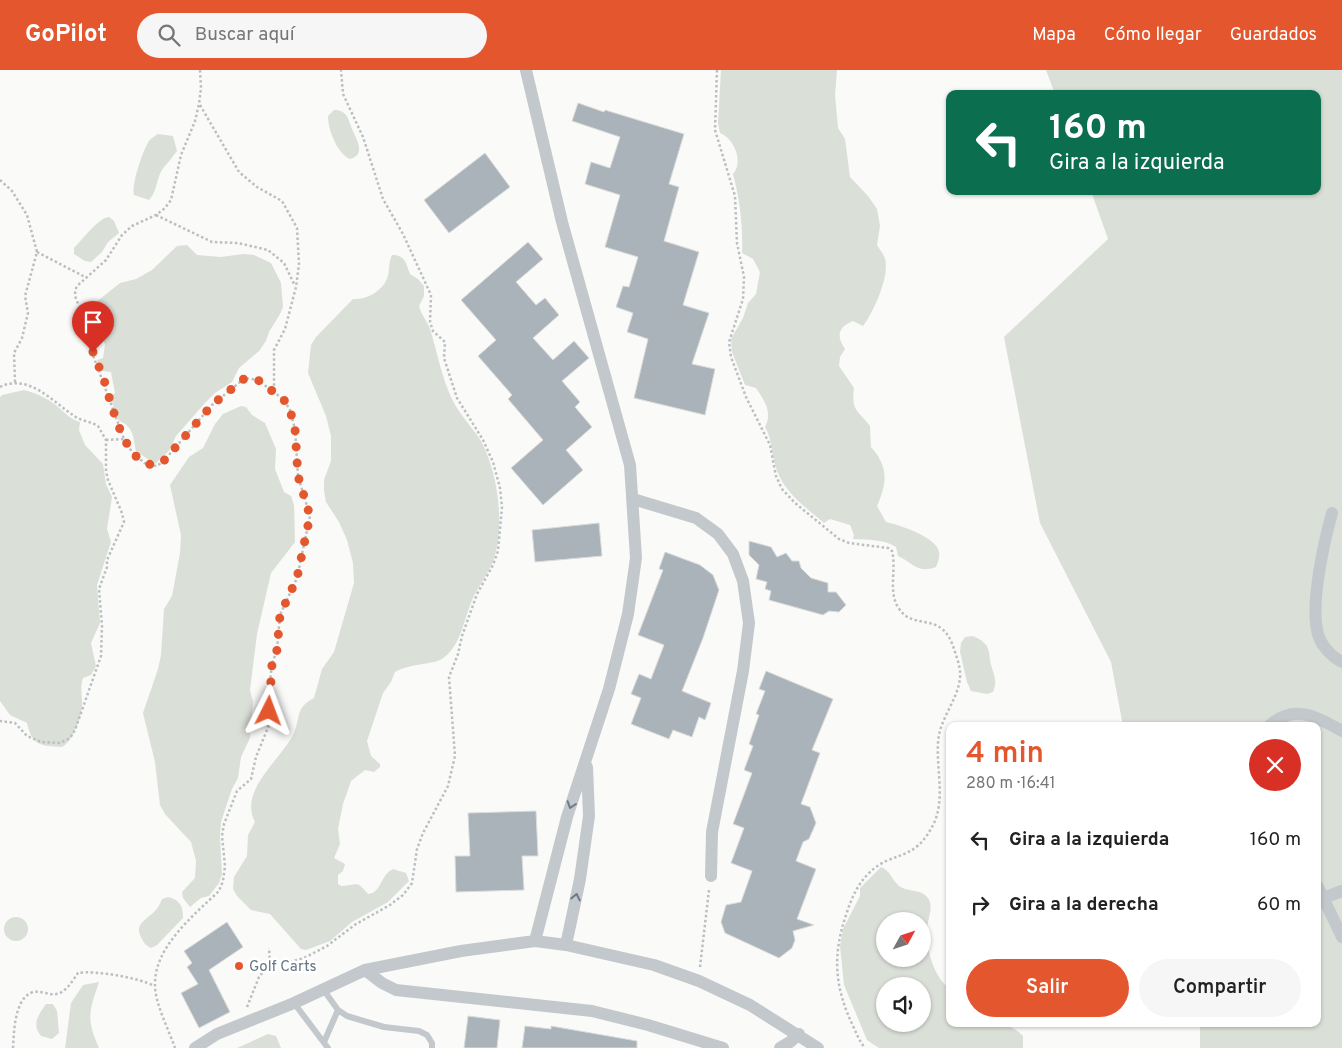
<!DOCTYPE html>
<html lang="es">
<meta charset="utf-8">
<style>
:root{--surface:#fff;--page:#f6f6f6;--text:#222;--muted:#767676;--accent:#e4572e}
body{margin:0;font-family:Overpass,sans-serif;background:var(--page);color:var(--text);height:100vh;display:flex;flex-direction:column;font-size:19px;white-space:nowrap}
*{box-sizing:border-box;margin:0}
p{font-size:16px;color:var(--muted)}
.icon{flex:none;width:28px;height:28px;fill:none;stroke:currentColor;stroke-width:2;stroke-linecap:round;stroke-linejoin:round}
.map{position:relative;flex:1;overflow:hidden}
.details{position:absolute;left:946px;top:652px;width:375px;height:305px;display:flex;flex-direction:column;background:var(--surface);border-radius:10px;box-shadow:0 1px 4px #0004}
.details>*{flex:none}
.banner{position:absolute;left:946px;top:20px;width:375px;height:105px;border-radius:10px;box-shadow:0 1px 4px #0004;background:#0b6e4f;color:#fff;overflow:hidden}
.needle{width:32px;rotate:50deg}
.tools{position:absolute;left:876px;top:842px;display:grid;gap:10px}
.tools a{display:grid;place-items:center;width:55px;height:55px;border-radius:50%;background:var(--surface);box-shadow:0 1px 4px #0004;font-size:25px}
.pin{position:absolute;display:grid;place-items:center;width:42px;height:42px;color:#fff;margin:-51px -21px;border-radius:50% 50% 50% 0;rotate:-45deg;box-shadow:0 0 5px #0007}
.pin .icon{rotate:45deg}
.me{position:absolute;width:55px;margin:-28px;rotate:3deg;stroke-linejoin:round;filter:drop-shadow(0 0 4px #0008)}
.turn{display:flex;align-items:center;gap:18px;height:105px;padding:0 20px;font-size:22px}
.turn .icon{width:65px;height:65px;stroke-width:2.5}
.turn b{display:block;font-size:35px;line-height:42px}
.round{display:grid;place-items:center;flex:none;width:52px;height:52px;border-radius:26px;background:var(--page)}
.headline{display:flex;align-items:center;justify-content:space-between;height:85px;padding:0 20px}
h1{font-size:30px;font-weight:600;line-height:38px;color:var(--accent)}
.button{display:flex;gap:10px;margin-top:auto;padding:10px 20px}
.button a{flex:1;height:58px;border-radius:30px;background:var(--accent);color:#fff;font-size:20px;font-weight:600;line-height:58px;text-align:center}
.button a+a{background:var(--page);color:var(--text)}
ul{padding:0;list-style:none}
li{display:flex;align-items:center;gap:15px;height:65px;padding:0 20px}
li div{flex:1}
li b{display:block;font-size:19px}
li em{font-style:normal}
header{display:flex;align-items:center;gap:30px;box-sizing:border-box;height:70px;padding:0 25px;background:var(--accent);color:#fff}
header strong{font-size:24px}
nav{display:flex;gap:28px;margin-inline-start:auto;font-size:18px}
.search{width:350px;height:45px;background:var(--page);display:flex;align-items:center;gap:12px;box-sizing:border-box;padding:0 18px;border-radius:28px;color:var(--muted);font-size:19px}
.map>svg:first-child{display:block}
.green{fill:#dadfd7;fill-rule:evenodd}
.building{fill:#aab3b9;stroke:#dcdcda}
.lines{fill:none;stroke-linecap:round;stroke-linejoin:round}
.path{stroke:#bbbfc2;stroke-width:2.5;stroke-dasharray:2.5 2.5;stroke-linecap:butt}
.lane{stroke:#c3c8cc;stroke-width:6}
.street{stroke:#c3c8cc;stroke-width:12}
.oneway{stroke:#6a7a87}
.route{stroke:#e4572e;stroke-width:9;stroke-dasharray:0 16.2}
.poi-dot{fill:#e4572e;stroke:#fff;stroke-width:2}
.labels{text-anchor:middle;stroke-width:5;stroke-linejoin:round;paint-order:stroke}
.poi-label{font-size:15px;fill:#657683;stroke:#fff;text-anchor:start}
</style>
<header>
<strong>GoPilot</strong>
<div class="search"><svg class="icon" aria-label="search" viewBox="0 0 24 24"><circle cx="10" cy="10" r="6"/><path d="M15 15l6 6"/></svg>Buscar aquí</div>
<nav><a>Mapa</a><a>Cómo llegar</a><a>Guardados</a></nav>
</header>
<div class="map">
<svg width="1342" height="978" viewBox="0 0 1342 978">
<rect width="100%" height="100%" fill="#fafaf8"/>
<path class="green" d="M721 0H837L835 25 838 58 845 69 850 107 868 126 877 139 880 156 877 175C879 179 884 184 885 189 890 206 873 243 863 256L853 251C838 257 836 266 845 279L840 287 839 296 854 318C851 341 858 340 870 356L871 377C889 397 887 413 877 436L886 452C899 455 937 467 939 482 940 488 938 492 936 497 918 504 913 493 898 486L896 477C884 469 868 470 853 469L854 465 850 455 830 449 824 453C804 436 781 420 775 394 771 381 772 369 765 357 773 342 764 330 756 318L745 315 732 282 731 269 743 248 748 233 756 224 760 202 753 189 742 183C743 156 740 130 733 104 744 92 734 68 720 63L718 53Z
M1046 0H1342V978H1200V954H1318V656H1123L1111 592 1040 453 1004 267 1108 169 1091 121H1318V24H1055Z
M334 40C339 40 342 41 345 44 349 48 350 54 352 59 357 70 366 85 350 89 337 83 328 60 328 46Z
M158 64 173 66 177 81C172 87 169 92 164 97 156 106 158 121 149 130L134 125C131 115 143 80 149 71 151 68 155 66 158 64Z
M109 147 114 151 119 163 108 172 102 182 91 192 85 191 74 184V178C82 170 98 148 109 147Z
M187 175 197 185 221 187 243 184 254 185 271 193 281 213 283 237 280 244 269 262 266 271 259 281 239 298 232 312 215 323 205 333 176 366 169 381 155 394 136 381C133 368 134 356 119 351L110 327 115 323 111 302 102 301 97 290 103 288 105 274 88 243 95 233 120 213 136 209 152 200 177 176Z
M392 185C405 185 406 193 410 204L418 209 424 216V226L419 236C421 245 427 250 430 259 437 281 442 310 453 331 460 345 472 357 481 371 498 402 505 456 494 489 489 502 480 514 474 526 464 546 462 576 442 589 431 595 411 593 395 602L391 612 383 623 367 671 371 686 380 694V697L374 702 365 700 351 711 343 734 338 759 340 774 334 788 345 794 343 801 338 805V814L341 816C359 815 356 810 368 824 382 823 380 805 393 799L406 803 409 811 388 832 352 852 330 871 306 880 301 879 270 844 251 840 237 826 233 819 234 807 247 786 248 765 255 752C238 720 282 689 294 663 301 646 295 638 314 628L322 599 334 582 354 513 353 493 347 470 339 452 326 432 324 421V410L331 391V366L326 346 308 303 311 275 316 267 353 229C366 230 381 222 387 209 390 202 388 193 392 185Z
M24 320C36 323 47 328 57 336 65 343 70 349 80 352L79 360 85 375 103 394 106 414 112 427 107 459 111 472 97 515 100 553 91 573 96 596 91 605 83 608C80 617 82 623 82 632 83 644 73 672 62 677 40 676 32 675 27 653L10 645 0 631V327L2 325Z
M241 336 246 337 252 345 265 353 276 379 275 399 284 422 291 426 294 435 295 472 271 503 257 564 250 620 253 632 250 668 241 687 238 708 232 719 221 752 220 767 222 804 219 813 209 826 201 828 190 837 183 828 182 822 195 808 196 791 191 772 165 744 160 735 155 692 143 643 158 599 161 585 164 539 172 526 180 483 181 465 170 415 189 387 203 378 215 354 223 344Z
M973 566C993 575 987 581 992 598 995 608 997 612 993 622L987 624 971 621 967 612 960 582 961 573 965 567Z
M881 797C890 800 892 810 899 816 907 822 921 819 927 827 935 835 927 850 927 860 926 880 934 907 950 919V954C973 954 1006 947 1023 966V978H879L867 970 844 915 840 876 843 859 860 826V818ZM885 851H922V889H885ZM885 916H922V954H885Z
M168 827C180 830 183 836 183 848L157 875 151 878C145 875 144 873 141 867 134 854 146 850 154 842 158 838 160 834 162 829Z
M4 859a12 12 0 1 1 24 0a12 12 0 1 1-24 0Z
M99 912C89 942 86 948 99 978H65L71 933 83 915Z
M46 934H53L57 941 59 963 52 969 41 966C31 954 39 944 46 934Z
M268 964 276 966 281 978H237Z"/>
<path class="building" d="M578 33 604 42 605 40 684 64 669 114 679 117 664 171 699 182 683 235 709 243 692 294 715 299 705 345 634 328 648 269 627 262 633 243 616 237 623 216 629 217 638 187 605 177 620 125 585 114 591 92 610 98 620 67 572 51Z
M485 83 510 117 449 163 424 130Z
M528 172 543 189 516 212 536 235 545 228 559 245 533 268 553 290 574 271 589 288 562 311 580 332 575 337 592 357 566 380 583 400 543 435 511 398 543 370 508 329 512 325 478 286 496 270 461 230Z
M599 453 602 486 535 492 532 460Z
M749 471 771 477 777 487 786 483 792 491H799L801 498 811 508 828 513V522H836L846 535 839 542 829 541 823 545 769 530 771 521 765 519 767 512 756 509 759 495 749 485Z
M665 482 700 495 713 505 719 520 703 568 682 621 711 633 705 650 699 647 692 667 673 660 669 669 631 654 641 628 631 624 639 604 651 609 664 575 638 565 663 500 659 499Z
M766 601 833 629 812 680 820 683 801 734 810 737 816 753 809 769 803 772 796 791 816 799 797 849 814 855 793 861 795 870 792 878 779 888 725 863 721 852 726 835 741 832 752 801 731 793 744 758 733 754 752 703 744 700 753 676 749 674 759 645 756 644 765 621 759 619Z
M536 741 538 786H522L524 820 456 822 455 786H470L468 743Z
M227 852 243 877 209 900 230 942 199 958 181 923 198 914 187 897 192 893 184 881Z
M468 946 500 950 497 978H464Z
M525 956 551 959V956L637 971V978H522Z"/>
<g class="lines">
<path class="path" d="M717 0 715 60 735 126 737 173 744 207 743 229 729 272 731 287 746 327 770 375 776 406 782 419 795 433 839 469 849 473 888 478 892 481C897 500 887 524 900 540 915 561 942 540 954 579 957 588 961 598 960 608 958 628 943 645 939 665 934 693 947 728 933 755 914 793 892 780 869 803 858 814 852 827 847 842 832 885 834 917 854 958 857 965 860 972 865 978
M200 35 239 102 257 117 282 131 297 158 299 194 296 217 285 259 274 280V323
M0 110 12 121 27 145 37 182 25 226 28 243 22 268 14 283 15 312
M156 145 212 172 238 173 268 180 284 193 295 216
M37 182 87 208
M0 317C28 303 52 331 73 345 80 351 90 351 98 356L106 370V401L108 410 122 443 124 452 107 490V497L99 519 102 556 101 586 75 660 70 668 60 673 41 672 27 666 15 653 0 651
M106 370 124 369
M270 893H287L304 888 327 876 356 854 390 835 403 825 412 813 417 779 423 763 448 716 455 686 449 607 458 584 462 566 477 524 493 495 498 481 502 437 500 418 493 392 483 370 457 328 444 288 445 272 433 261 430 252 431 225 403 164 383 129 363 67 343 24 341 0
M700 897 709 820
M247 937 259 907 270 893 269 878
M13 978C14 963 14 928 33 922 42 920 51 927 60 923 68 919 73 910 78 903 94 900 141 908 154 916
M175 978C169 960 155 934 155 915 154 877 194 845 219 821L223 811 225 796 222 766 224 754 237 721 251 709 256 687 269 655 268 628 272 594 277 580 280 545 297 508 310 446 298 406 295 359 290 340 284 330 258 310 245 308 212 335 162 393 156 396 144 393 130 379 124 369 87 269 90 251C84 239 70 230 77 216L106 190 122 165 132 156 156 145 165 138 171 130 181 85 195 51 199 34 201 18 200 0"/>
<path class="lane" d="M323 919 338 940 347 946 384 957 419 961 427 965 432 973V978
M294 933 328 978
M324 972 338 940"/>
<path class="street" d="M526 0 562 152 630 395 636 488 628 544 609 619 567 747 535 871
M633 429 696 448 718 464 733 484 743 511 749 553 743 601 712 762 711 806
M1332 443C1324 472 1311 530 1317 560 1319 573 1330 586 1342 592
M1269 656C1294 633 1317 647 1342 661
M1318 817 1342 867
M1323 828 1342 821
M566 875 580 809 589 746 587 697
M365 900 382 913 396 920 592 941 648 955 723 978
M195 978 217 964 294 933 365 900 461 881 535 871 566 875 654 895 699 911 750 935 818 978
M780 978 790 972 799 964"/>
</g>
<defs><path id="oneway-chevron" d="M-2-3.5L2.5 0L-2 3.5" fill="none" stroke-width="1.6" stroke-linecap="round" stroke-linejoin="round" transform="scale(1.25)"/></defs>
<g class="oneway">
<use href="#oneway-chevron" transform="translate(571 735) rotate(108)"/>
<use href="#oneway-chevron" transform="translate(576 827) rotate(-78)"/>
</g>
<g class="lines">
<path class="route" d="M93 282C96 290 100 299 103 307 111 330 126 407 162 393L212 335 245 308 258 310 284 330 290 340 295 359 298 406 310 446 297 508 280 545 277 580 272 594 269 641"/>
</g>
<circle class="poi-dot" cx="239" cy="896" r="5"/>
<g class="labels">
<g class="poi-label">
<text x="249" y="901">Golf Carts</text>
</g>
</g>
</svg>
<div class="tools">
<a><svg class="needle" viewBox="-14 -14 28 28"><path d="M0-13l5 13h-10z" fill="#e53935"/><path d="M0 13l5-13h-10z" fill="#767676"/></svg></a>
<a><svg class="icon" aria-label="sound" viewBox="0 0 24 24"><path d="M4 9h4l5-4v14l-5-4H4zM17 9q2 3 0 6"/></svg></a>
</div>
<div class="pin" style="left:93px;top:282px;background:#d93025"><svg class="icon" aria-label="arrive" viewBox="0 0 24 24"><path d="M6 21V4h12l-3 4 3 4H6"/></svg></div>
<svg class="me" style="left:269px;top:641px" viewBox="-20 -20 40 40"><path d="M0-17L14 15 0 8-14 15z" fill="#e4572e" stroke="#fff" stroke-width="4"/></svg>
<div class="banner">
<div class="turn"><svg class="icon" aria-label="left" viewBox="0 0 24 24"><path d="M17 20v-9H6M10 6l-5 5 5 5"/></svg><div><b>160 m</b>Gira a la izquierda</div></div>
</div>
<section class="details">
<div class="headline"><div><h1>4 min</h1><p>280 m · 16:41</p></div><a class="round" style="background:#d93025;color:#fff"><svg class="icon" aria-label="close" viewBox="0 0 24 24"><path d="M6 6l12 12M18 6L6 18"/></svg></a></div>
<ul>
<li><svg class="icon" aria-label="left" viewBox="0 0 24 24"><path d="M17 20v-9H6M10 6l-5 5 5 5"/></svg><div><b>Gira a la izquierda</b></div><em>160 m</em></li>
<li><svg class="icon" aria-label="right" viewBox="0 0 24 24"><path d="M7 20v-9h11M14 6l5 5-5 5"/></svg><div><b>Gira a la derecha</b></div><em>60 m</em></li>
</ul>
<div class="button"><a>Salir</a><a>Compartir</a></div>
</section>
</div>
